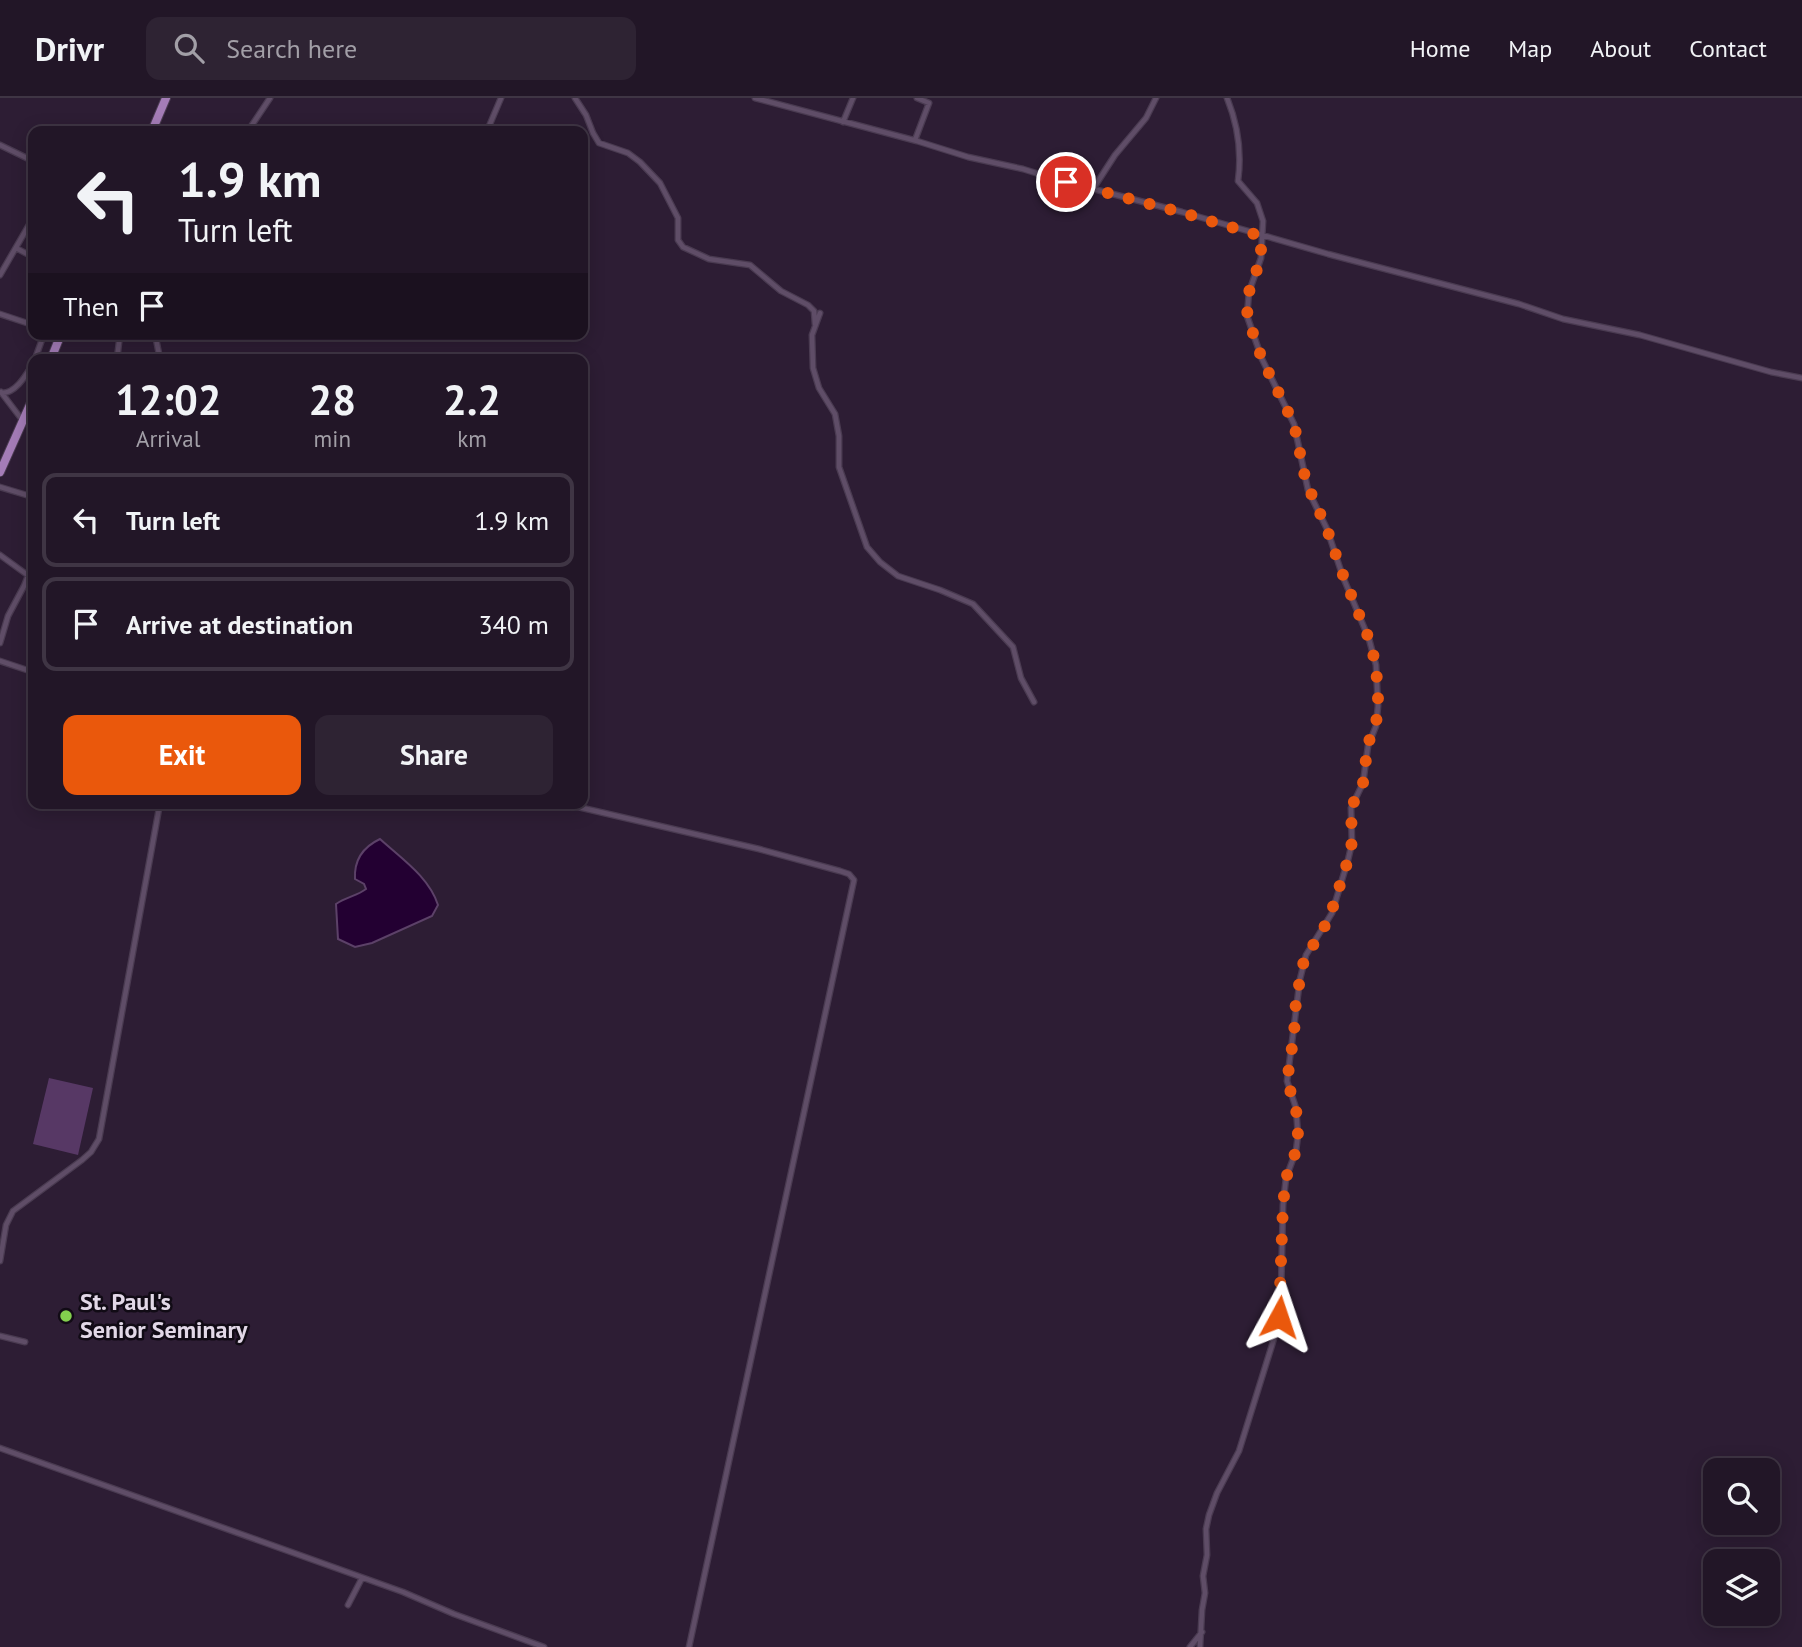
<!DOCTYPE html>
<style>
:root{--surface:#221627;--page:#2e2333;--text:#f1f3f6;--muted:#a29fa7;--line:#3f3544;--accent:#ea580c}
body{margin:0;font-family:"PT Sans",sans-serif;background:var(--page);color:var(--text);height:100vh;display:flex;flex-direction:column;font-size:26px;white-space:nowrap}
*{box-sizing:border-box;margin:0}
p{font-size:23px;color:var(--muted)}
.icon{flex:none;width:38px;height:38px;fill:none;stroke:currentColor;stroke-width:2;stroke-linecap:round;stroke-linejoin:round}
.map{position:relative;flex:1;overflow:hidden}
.drawer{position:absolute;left:28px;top:256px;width:560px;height:455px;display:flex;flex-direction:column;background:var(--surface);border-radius:14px;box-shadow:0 4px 18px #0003,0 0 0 2px var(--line)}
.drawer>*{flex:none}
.guide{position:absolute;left:28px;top:28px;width:560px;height:214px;border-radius:14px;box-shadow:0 4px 18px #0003,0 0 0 2px var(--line);background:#221627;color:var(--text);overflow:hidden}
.tools{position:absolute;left:1703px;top:1360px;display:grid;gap:14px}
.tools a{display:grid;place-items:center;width:77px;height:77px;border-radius:14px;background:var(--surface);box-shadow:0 4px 18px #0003,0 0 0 2px var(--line);font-size:35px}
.pin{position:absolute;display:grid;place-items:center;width:60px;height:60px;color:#fff;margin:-30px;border:4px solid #fff;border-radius:50%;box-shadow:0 2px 7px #0007}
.me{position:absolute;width:77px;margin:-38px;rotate:5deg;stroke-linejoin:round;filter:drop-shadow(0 0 5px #0008)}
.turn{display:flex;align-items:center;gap:24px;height:147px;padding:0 35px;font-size:32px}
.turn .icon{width:91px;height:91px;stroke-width:2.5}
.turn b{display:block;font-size:49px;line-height:60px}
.then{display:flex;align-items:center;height:66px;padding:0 35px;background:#0003;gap:14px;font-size:26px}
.eta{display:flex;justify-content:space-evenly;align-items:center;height:119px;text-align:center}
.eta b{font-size:42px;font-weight:800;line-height:49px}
.cta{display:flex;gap:14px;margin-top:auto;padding:14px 35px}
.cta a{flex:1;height:80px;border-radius:14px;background:var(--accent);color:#fff;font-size:28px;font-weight:800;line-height:80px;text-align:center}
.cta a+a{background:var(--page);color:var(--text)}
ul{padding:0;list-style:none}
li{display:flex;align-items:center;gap:21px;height:94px;margin:0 14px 10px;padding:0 21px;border:4px solid var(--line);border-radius:14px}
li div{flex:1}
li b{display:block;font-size:26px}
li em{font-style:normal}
header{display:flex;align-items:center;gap:42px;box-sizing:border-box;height:98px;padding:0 35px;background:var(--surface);border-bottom:2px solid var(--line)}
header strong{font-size:33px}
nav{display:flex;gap:38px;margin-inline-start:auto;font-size:24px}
.search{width:490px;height:63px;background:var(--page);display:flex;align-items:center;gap:18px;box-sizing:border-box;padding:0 24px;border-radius:14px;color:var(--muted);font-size:26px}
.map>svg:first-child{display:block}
.green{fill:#573865}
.water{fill:#230032;stroke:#5c4168;stroke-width:2}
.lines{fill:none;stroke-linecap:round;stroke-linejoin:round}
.minor-casing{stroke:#4a3b51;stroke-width:7}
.trunk-casing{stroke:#4a3b51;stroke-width:10}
.minor{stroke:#5f4d67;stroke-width:4.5}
.trunk{stroke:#a47cb7;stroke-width:8}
.route{stroke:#ea580c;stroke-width:12;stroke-dasharray:0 21.6}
.poi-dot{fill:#83d04e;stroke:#110b15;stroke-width:2.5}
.labels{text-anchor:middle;stroke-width:5;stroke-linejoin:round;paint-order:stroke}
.poi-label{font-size:24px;font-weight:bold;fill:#e2d8e7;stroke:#110b15;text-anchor:start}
</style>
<header>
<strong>Drivr</strong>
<div class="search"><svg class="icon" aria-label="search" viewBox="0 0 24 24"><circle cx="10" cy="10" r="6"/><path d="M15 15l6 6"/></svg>Search here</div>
<nav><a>Home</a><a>Map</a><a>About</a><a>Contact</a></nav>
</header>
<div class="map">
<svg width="1802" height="1549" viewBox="0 0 1802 1549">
<rect width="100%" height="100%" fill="#2d1d34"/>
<path class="green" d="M49 980 93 990 78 1057 33 1046Z"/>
<path class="water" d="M380 741C402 761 429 779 438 807L432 818 372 845 355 849 338 841 336 806C346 799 357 798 366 791L364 786 355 781C354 763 363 749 380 741Z"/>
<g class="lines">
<g class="minor-casing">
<path id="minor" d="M575 0 586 17 593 35 599 45 628 55 640 64 660 85 678 120V142L683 149 709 161 750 167 781 193 808 207 814 213 815 226
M755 0 917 43 968 59 1023 71 1055 81 1182 114 1328 156 1519 206 1563 221 1640 237 1771 274 1802 280
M843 24 853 0
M248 33 270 0
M487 33 501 0
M915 42 929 5 917 0
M0 47 33 63
M1093 91 1115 57 1146 20 1156 0
M16 150 33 159
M0 177 33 120
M820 215 812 237 813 270 819 290 835 316 839 338V369L867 449 880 464 898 478 940 492 973 506 1013 549 1021 580 1034 604
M0 216 33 227
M155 236 160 261
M35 261 44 236
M117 261 120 236
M1 294 23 323
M2 295C16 295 26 277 33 266
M0 389 33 399
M0 457 33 481
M0 545 8 518 24 488 33 465
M0 563 33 574
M561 705 759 751 840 773 849 776 854 782 689 1549
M0 1163 6 1127 13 1113 82 1062 91 1054 99 1041 160 705
M0 1238 25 1244
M0 1350 403 1494 454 1516 544 1549
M348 1507 362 1480
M1190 1549 1202 1534
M1200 1549 1202 1512 1205 1495 1203 1478 1207 1457 1206 1431 1209 1417 1217 1395 1239 1353 1277 1231 1281 1196 1283 1107 1286 1080 1296 1053 1298 1037 1296 1010 1287 983 1300 881 1306 857 1332 815 1348 762 1352 745 1351 710 1363 685 1368 648 1376 628 1378 608 1376 567 1369 541 1343 479 1327 431 1308 392 1294 326 1262 261 1247 218 1249 194 1261 160 1263 123 1257 105 1238 83C1242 54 1238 27 1227 0"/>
</g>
<g class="trunk-casing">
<path id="trunk" d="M152 33 166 0
M51 261 61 236
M0 374 33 300"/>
</g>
<use href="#minor" class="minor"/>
<use href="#trunk" class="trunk"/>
</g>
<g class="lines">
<path class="route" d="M1066 84 1180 114 1261 138V160L1249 194 1247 218 1262 261 1294 326 1306 384 1327 431 1341 472 1369 541 1376 567 1378 600 1376 628 1368 645 1363 685 1351 710 1352 744 1348 762 1329 821 1304 862 1296 902 1294 936 1287 983 1296 1010 1298 1037 1296 1053 1286 1080 1283 1107 1279 1219"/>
</g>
<circle class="poi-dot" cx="66" cy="1218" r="7"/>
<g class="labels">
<g class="poi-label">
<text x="80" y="1212">St. Paul's<tspan x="80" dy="28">Senior Seminary</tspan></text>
</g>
</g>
</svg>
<div class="tools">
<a><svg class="icon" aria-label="search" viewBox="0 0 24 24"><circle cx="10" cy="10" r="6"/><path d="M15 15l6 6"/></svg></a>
<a><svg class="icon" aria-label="layers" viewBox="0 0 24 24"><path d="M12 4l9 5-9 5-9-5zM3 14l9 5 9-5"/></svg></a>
</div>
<div class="pin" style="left:1066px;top:84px;background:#d93025"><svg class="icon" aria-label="arrive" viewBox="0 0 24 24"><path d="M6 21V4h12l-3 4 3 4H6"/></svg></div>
<svg class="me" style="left:1279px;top:1219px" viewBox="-20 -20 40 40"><path d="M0-17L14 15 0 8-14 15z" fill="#ea580c" stroke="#fff" stroke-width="4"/></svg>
<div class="guide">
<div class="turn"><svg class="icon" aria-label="left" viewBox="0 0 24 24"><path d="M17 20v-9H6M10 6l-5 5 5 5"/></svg><div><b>1.9 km</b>Turn left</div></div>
<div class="then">Then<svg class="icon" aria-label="arrive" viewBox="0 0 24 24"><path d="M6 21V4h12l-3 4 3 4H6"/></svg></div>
</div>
<section class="drawer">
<div class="eta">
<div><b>12:02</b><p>Arrival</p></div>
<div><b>28</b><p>min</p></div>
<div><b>2.2</b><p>km</p></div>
</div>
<ul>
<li><svg class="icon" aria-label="left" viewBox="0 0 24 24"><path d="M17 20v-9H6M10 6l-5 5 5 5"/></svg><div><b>Turn left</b></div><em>1.9 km</em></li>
<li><svg class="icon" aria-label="arrive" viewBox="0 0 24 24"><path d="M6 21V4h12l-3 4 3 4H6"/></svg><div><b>Arrive at destination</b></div><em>340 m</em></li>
</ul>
<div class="cta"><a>Exit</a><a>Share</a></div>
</section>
</div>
